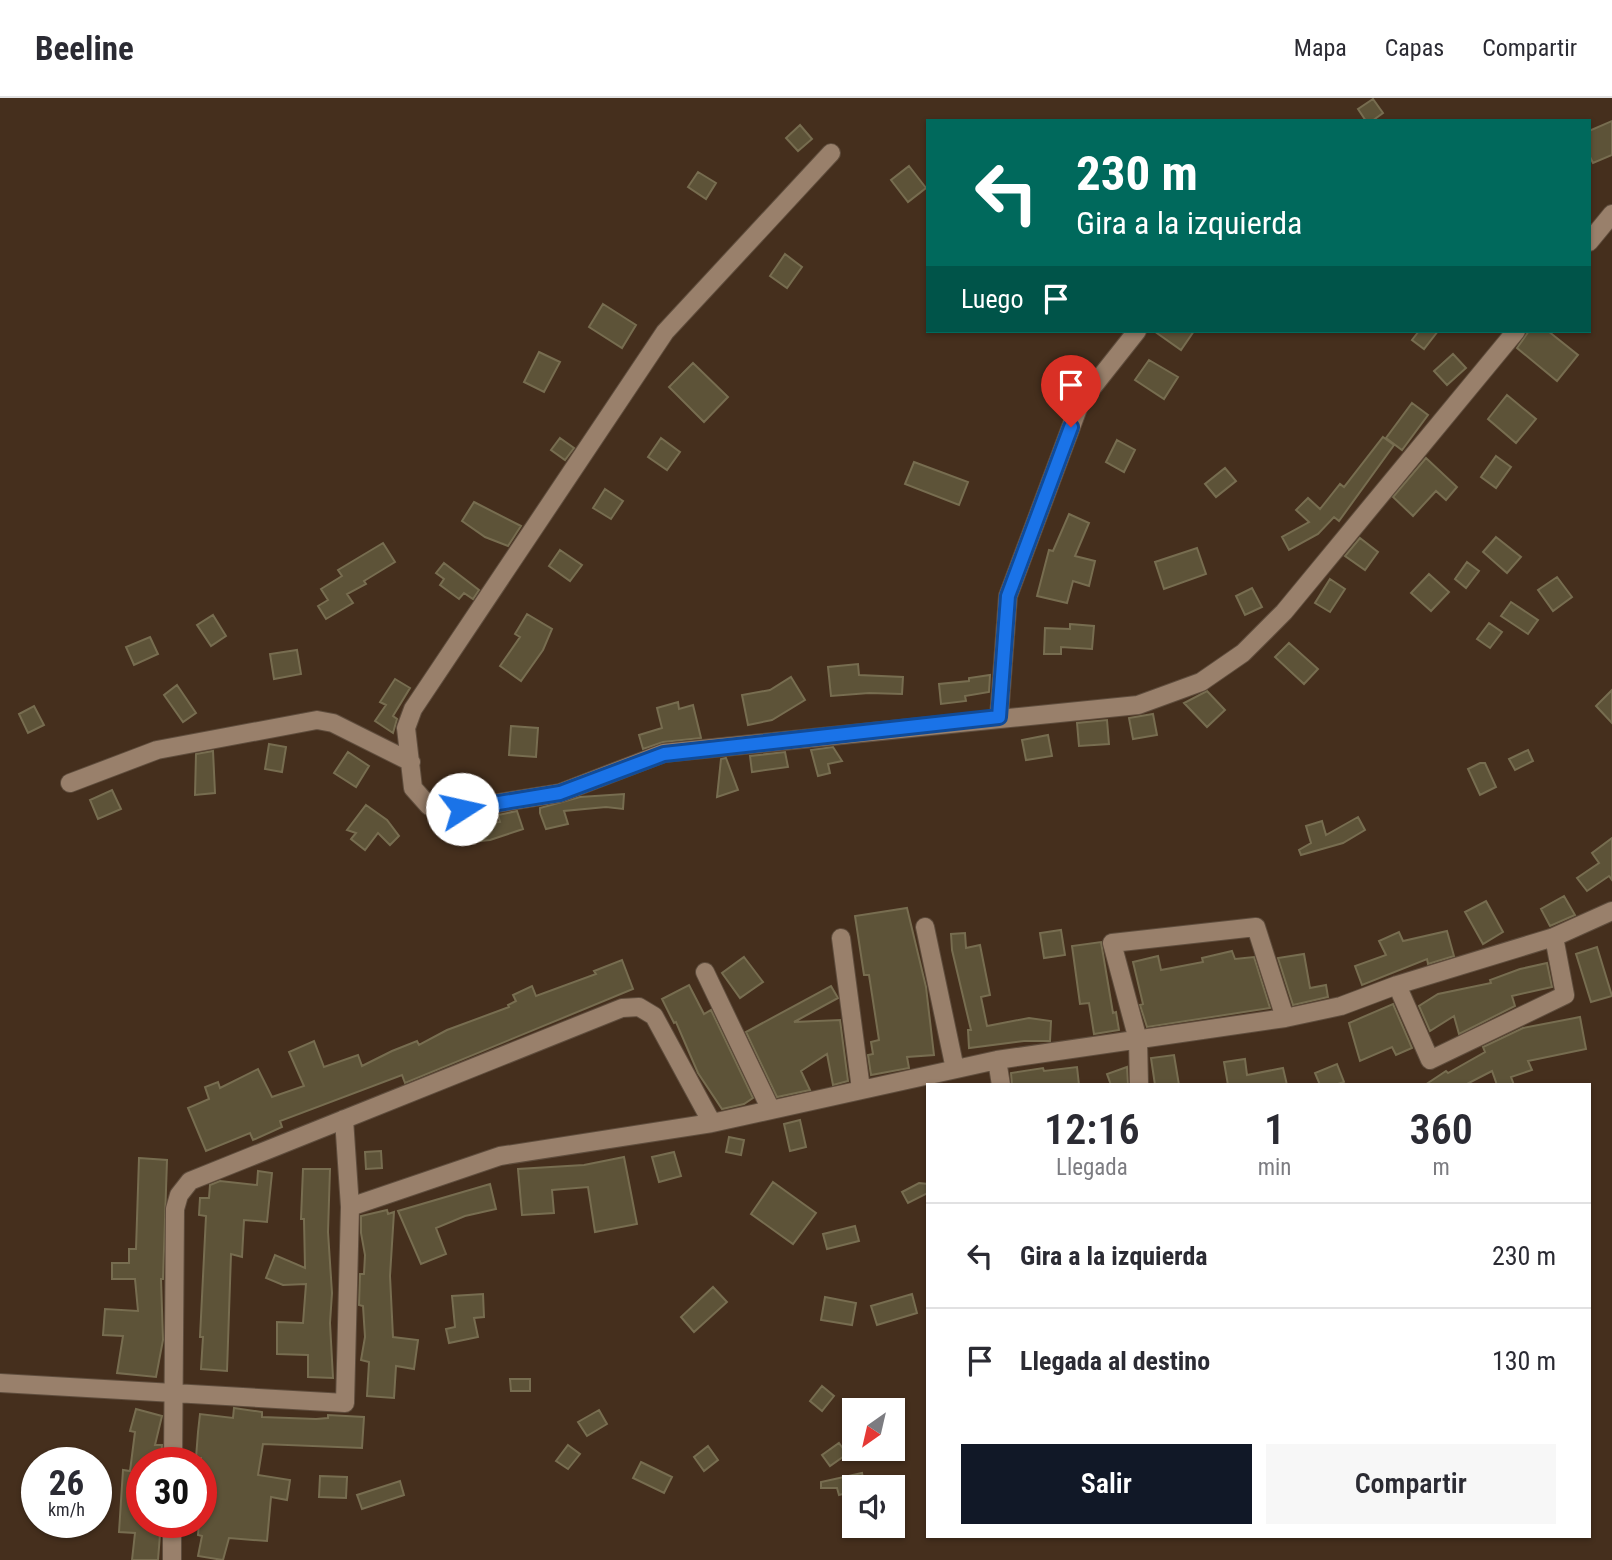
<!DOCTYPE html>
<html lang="es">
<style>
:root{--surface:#fff;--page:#f7f7f7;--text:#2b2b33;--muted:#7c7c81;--line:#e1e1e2;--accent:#111827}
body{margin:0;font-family:"Roboto Condensed",sans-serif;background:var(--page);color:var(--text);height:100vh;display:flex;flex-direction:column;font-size:26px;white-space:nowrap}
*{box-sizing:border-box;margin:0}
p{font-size:23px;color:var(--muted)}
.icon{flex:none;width:38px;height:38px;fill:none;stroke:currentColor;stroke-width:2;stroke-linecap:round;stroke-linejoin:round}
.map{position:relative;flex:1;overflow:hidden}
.side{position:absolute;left:926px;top:985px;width:665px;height:455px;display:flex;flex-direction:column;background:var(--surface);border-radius:0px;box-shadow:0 2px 5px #0004}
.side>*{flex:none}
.banner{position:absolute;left:926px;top:21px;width:665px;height:214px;border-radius:0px;box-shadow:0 2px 5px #0004;background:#00695c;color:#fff;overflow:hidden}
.needle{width:46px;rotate:214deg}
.buttons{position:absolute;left:842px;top:1300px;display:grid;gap:14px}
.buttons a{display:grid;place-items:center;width:63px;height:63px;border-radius:0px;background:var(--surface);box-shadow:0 2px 5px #0004;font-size:35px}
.speed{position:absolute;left:21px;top:1349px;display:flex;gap:14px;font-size:35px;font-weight:700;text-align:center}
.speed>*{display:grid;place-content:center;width:91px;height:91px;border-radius:50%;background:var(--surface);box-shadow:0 2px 5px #0004;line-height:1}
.speed small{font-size:18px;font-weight:400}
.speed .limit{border:10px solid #d22;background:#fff;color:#111}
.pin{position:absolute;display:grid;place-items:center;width:60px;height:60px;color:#fff;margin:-72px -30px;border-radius:50% 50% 50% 0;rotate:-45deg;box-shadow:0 0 7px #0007}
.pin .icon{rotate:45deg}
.me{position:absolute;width:77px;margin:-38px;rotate:80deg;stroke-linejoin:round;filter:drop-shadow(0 0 5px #0008)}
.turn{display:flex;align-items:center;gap:24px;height:147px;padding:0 35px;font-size:32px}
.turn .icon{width:91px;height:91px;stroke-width:2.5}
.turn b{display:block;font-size:49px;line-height:60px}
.then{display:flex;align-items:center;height:66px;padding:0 35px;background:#0003;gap:14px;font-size:26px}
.eta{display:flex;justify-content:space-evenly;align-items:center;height:119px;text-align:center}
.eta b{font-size:42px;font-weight:600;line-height:49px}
.cta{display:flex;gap:14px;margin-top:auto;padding:14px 35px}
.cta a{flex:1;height:80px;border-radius:0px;background:var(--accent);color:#fff;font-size:28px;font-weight:600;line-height:80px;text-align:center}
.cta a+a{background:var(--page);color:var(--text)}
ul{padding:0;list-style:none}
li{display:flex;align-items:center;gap:21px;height:105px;padding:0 35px;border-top:2px solid var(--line)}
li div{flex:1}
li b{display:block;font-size:26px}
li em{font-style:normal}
header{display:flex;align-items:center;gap:42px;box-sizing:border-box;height:98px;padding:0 35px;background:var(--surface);border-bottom:2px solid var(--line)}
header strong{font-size:33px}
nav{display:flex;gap:38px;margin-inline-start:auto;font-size:24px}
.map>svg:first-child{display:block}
.building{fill:#5d5338;stroke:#776d50;stroke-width:2}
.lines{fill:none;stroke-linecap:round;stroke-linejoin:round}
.minor-casing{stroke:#5f4d3d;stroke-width:20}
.minor{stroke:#99806b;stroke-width:18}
.route-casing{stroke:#114b97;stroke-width:18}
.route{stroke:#1a73e8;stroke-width:12}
</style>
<header>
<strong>Beeline</strong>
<nav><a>Mapa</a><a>Capas</a><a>Compartir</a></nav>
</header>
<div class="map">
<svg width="1612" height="1462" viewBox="0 0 1612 1462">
<rect width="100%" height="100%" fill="#452f1d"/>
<path class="building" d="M1373 1 1383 15 1372 23H1366L1358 11Z
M1612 23V57L1593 65 1589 57V33Z
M800 27 812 41 798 53 786 40Z
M909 68 926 90 908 104 891 82Z
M698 74 716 85 706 101 688 89Z
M785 156 802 169 787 190 770 178Z
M603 206 636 227 622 250 589 229Z
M1154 233H1194L1181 252Z
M1419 233H1438L1424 251 1412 242Z
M1529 233H1548L1578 257 1557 283 1517 250Z
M539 254 560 264 544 294 524 284Z
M1453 256 1466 270 1447 287 1434 273Z
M1149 262 1178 279 1164 301 1135 282Z
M693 265 728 299 704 324 669 289Z
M1507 297 1536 321 1516 345 1488 321Z
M1412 305 1428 317 1402 352 1386 340Z
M1383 339 1394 347 1339 423 1334 419 1318 436 1289 452 1282 439 1309 424 1296 412 1308 400 1320 411 1340 386 1344 389Z
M560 340 574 350 565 362 551 352Z
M661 340 680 354 667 372 648 359Z
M1117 342 1135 352 1124 374 1106 364Z
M1496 358 1511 369 1496 390 1481 379Z
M1426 360 1457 389 1446 402 1436 393 1413 418 1393 399Z
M914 364 968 384 959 407 905 386Z
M1225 370 1236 383 1216 399 1205 386Z
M605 391 623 403 611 421 593 410Z
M474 404 521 428 508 448 485 439 462 423Z
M1069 416 1089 425 1075 458 1095 463 1089 488 1073 483 1067 505 1037 498 1049 452 1053 453Z
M1496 439 1521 459 1507 475 1483 454Z
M1360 440 1378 454 1365 472 1345 458Z
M383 445 395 464 364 483 366 486 347 496 353 505 326 521 318 508 328 502 321 491 342 478 338 472Z
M1197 450 1206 476 1164 491 1155 464Z
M560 452 582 467 570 483 549 468Z
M1467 464 1479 473 1466 490 1455 481Z
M444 465 479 492 473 501 464 495 459 501 440 487 444 481 436 475Z
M1429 476 1449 494 1431 513 1411 495Z
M1557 479 1572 499 1553 513 1538 492Z
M1330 481 1345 491 1330 514 1315 505Z
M1252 490 1262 509 1245 517 1236 498Z
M1511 504 1538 522 1528 536 1501 518Z
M527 516 552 531 543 552 521 583 500 568 520 539 515 536Z
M213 517 226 538 211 548 197 527Z
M1489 525 1502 534 1490 550 1477 541Z
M1070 526 1094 528 1092 551 1061 549V556H1044L1045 530 1070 531Z
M150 539 158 556 134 567 126 549Z
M1289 545 1318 571 1304 586 1275 559Z
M297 552 301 576 274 581 270 556Z
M858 566 859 577 903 579 902 596 869 595 831 598 828 569Z
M990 577 989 594 965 598 966 603 941 606 939 586 969 583V580Z
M791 579 805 602 772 622 748 627 742 597 770 592Z
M395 581 410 590 393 618 397 621 393 635 375 623 386 607 380 604Z
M177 587 196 615 183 624 164 597Z
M1612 592V625L1596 608Z
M1207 593 1225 612 1207 629 1184 605Z
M678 604 679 611 693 607 701 640 663 644 643 651 639 637 662 630 657 610Z
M34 608 44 627 28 635 19 616Z
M1153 616 1157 637 1133 641 1129 620Z
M1107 622 1109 646 1079 648 1077 625Z
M511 628 538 630 536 659 509 657Z
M1048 637 1052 658 1026 662 1022 642Z
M269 646 286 649 282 674 265 671Z
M833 649 842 663 828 666 830 675 818 678 811 652Z
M1528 652 1533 663 1515 672 1509 661Z
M213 653 215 695 195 697 196 656Z
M348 654 369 668 356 689 334 675Z
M785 654 788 669 752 674 750 658Z
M726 660 738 692 717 699 721 661Z
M1480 665H1485L1496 689 1480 697 1468 671Z
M112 692 121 711 98 721 90 702Z
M624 696 623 711 606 709 564 713 568 726 546 731 540 715V710L580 699Z
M366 707 387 722 399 738 390 747 378 735 365 752 351 741 356 735 347 732Z
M517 713 523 731 490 742 471 744 469 728 500 724 498 717Z
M1358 719 1365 732 1343 745 1301 757 1299 752 1311 745 1306 728 1322 723 1326 737Z
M1612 740V782L1609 778 1587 793 1577 780 1599 765 1592 755Z
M1564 798 1575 817 1550 828 1541 811Z
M1486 803 1503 834 1483 846 1465 814Z
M907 810 926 889 934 957 907 959 909 970 871 977 868 957 873 956 871 944 879 942 869 877H864L855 818Z
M1061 832 1065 857 1044 860 1040 835Z
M1447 833 1454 858 1428 866 1427 861 1362 887 1355 868 1386 857 1379 843 1399 834 1403 843Z
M965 835 966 850 980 847 990 897 981 899 987 928 1029 920 1051 923 1050 943H1024L969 950 968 932H971L952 852 951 836Z
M1101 844 1113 915 1116 914 1119 932 1094 936 1089 905 1080 906 1072 848Z
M1597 849 1612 898 1591 904 1576 856Z
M1232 853 1235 861 1254 859 1270 910 1147 929 1140 907 1143 906 1133 864 1158 858 1161 872 1203 864 1202 860Z
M1304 856 1310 890 1326 887 1328 899 1293 907 1278 860Z
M744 859 763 884 740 900 722 875Z
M622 862 633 891 405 985 402 977 280 1023 282 1029 253 1042 250 1035 206 1053 188 1010 209 1001 205 989 218 984 220 990 258 971 272 999 304 988 289 954 314 943 324 969 358 957 362 968 392 953 417 943 419 947 447 932 509 909 508 907 516 903 513 897 532 888 536 898 596 876 594 873Z
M1547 865 1552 889 1512 898 1515 908 1459 936 1454 918 1430 933 1419 908 1438 896 1491 885 1490 882 1520 871Z
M689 887 704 916 711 912 753 1000 744 1006 722 1011 698 975 676 924 674 925 662 901Z
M831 888 838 900 794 924 840 922 848 983 833 987 827 956 801 973 810 992 777 999 746 934Z
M1393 906 1412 950 1396 957 1392 949 1360 963 1349 925Z
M1580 919 1586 951 1528 963 1532 972 1511 979 1514 987H1497L1492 973 1465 987H1425L1446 973 1448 975 1485 954 1483 949 1523 930Z
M1174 957 1179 987H1155L1151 960Z
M1245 961 1247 977 1283 970 1287 987H1228L1224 964Z
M1337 966 1344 984 1335 987H1320L1315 975Z
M1077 969 1079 987H1012L1011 975 1043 970 1044 973Z
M1127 969 1128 987H1111L1107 976Z
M800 1022 806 1049 790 1053 784 1026Z
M729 1039 744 1042 741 1057 726 1054Z
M381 1053 382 1070 366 1071 365 1054Z
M674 1054 681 1078 659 1084 652 1059Z
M624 1059 637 1126 595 1134 588 1089 552 1092 554 1115 522 1117 518 1071 584 1067Z
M139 1060 167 1062 163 1181H161L163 1242 156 1279 117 1275 123 1238 103 1237 105 1211 138 1213 135 1181H112V1165H129V1151H136Z
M303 1071H330L328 1134 332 1195 330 1225 333 1280 308 1279V1257L277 1256V1224L303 1225 306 1186 283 1187 266 1180 275 1157 305 1170 304 1121H301Z
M258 1073 272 1075 267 1124 244 1122 242 1159 231 1156 227 1273 201 1271 203 1239H200L206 1118 199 1117 200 1100H209L210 1087 220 1083 257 1087Z
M773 1084 816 1115 793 1146 751 1116Z
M919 1085 928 1086V1095L908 1105 902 1094Z
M490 1086 496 1111 465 1118 436 1130 446 1156 421 1166 398 1113Z
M387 1112 388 1116 394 1114 390 1178 393 1239 418 1242 414 1271 396 1268 394 1300 367 1298 369 1264 361 1262 365 1239 363 1208 359 1207 360 1176H364L365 1157 361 1135V1118Z
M855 1128 859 1143 827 1151 823 1136Z
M713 1189 727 1204 694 1234 681 1219Z
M483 1196 484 1219 474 1220 478 1239 449 1245 446 1231 455 1229 452 1198Z
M912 1196 917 1215 877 1227 871 1208Z
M825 1199 856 1205 852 1227 821 1222Z
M510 1281H530V1293H511Z
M822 1288 834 1298 822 1313 810 1303Z
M234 1310 262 1314V1319L316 1321 328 1320V1317L364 1319 362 1350 263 1346 258 1377 290 1382 287 1402 271 1399 267 1443 229 1440 223 1462 198 1458 202 1438 198 1437 199 1424H201V1360H196L198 1334 200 1316 233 1320Z
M136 1311 162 1318 155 1347H162L161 1365H142V1424H161L158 1462H132L135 1435 119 1434 123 1372 130 1373 135 1334 130 1333Z
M599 1312 607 1326 587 1338 578 1324Z
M839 1345 847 1356 830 1368 822 1357Z
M568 1347 580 1356 568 1371 556 1363Z
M708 1348 718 1362 704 1373 694 1359Z
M641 1364 672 1379 664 1395 633 1380Z
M862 1375 865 1390H854V1393L839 1397 837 1390H821V1384Z
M320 1378 347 1379 346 1400 319 1399Z
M400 1383 404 1397 362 1411 357 1397Z"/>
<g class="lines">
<g class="minor-casing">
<path id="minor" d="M831 55 665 234 413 611 406 630 413 690 429 708 462 711 560 695 664 655 1138 607 1201 584 1243 555 1284 514 1516 233
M1589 144 1612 116
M999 619 1008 498 1080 305 1137 233
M70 685 157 652 317 622 333 625 411 664
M925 829 955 971
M841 840 861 991
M705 874 771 1012
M1397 887 1430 962 1565 897 1554 839
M997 962 1001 987
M1139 987 1138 942 1112 845 1256 829 1285 920
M350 1109 500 1058 712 1025 997 962 1285 920 1341 908 1397 887 1554 839 1612 813
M0 1285 345 1305 350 1109 344 1021
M173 1365 175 1111 179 1097 190 1083 622 910 639 909 654 918 712 1025
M172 1462V1424"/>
</g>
<use href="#minor" class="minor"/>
</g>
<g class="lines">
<g class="route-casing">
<path id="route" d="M462 711 560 695 664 656 999 619 1008 498 1071 329"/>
</g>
<use href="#route" class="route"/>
</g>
</svg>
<div class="buttons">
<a><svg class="needle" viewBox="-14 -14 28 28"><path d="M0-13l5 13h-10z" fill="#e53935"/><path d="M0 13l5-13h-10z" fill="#7c7c81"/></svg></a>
<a><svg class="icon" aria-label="sound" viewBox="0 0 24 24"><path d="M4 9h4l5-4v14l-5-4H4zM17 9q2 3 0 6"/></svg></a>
</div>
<div class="speed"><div>26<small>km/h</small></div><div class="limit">30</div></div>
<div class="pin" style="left:1071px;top:329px;background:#d93025"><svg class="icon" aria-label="arrive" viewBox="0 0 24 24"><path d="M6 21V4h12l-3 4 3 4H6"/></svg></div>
<svg class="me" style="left:462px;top:711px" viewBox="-20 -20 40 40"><circle r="19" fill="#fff"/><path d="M0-13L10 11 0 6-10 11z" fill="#1a73e8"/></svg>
<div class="banner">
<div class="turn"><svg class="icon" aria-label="left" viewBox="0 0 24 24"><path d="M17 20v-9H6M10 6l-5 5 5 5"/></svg><div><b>230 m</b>Gira a la izquierda</div></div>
<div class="then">Luego<svg class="icon" aria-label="arrive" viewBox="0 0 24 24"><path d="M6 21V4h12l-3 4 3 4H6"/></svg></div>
</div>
<section class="side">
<div class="eta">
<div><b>12:16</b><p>Llegada</p></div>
<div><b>1</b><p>min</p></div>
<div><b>360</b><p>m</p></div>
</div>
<ul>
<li><svg class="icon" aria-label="left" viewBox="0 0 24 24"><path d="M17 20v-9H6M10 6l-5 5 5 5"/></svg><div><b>Gira a la izquierda</b></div><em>230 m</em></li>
<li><svg class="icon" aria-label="arrive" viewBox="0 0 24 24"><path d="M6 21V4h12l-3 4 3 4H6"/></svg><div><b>Llegada al destino</b></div><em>130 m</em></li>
</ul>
<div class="cta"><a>Salir</a><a>Compartir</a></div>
</section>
</div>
